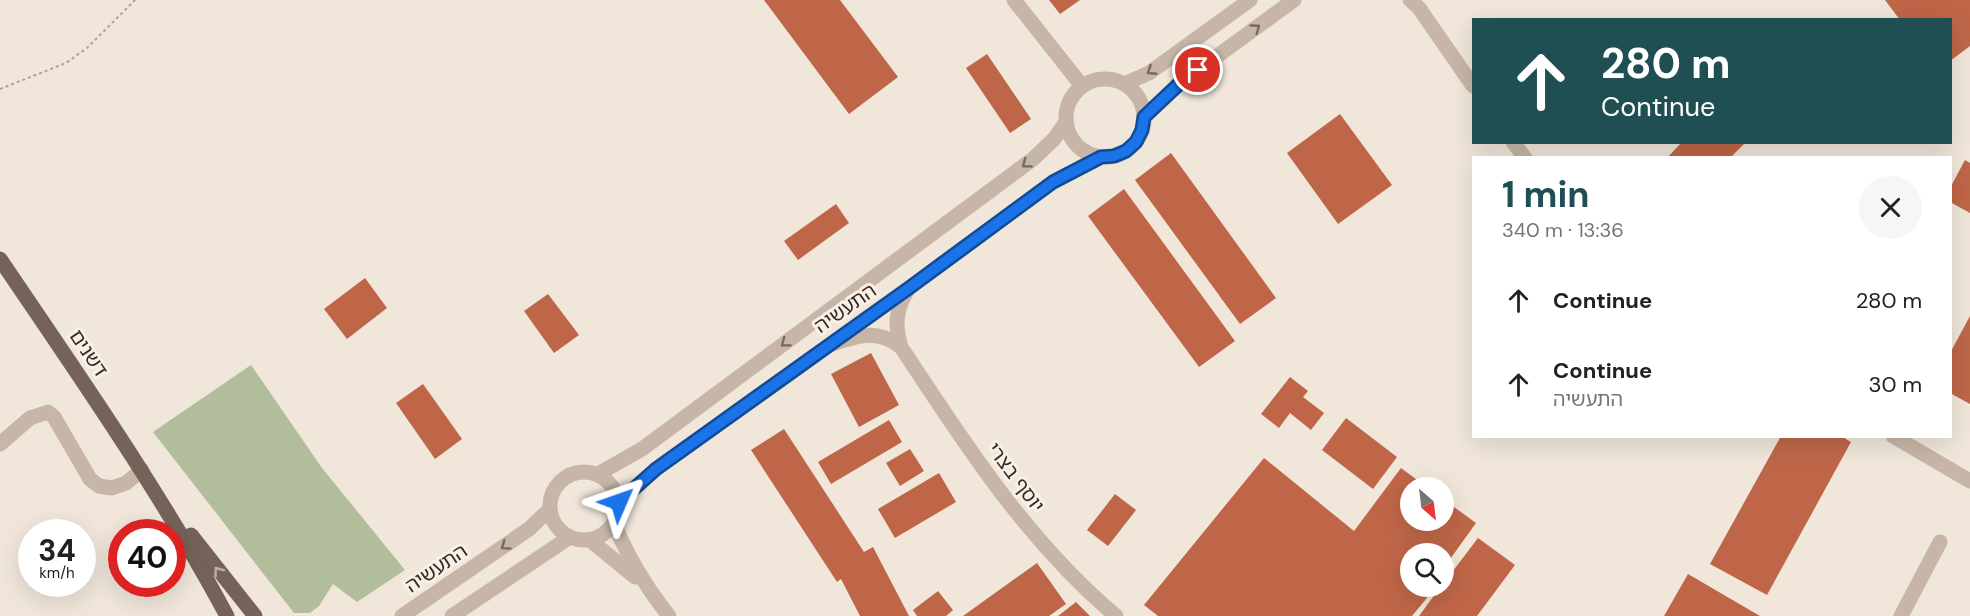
<!DOCTYPE html>
<meta charset="utf-8">
<style>
:root{--surface:#fff;--page:#f6f6f6;--text:#202124;--muted:#757577;--accent:#1f4f53}
body{margin:0;font-family:"DM Sans","Noto Sans Hebrew",sans-serif;background:var(--page);color:var(--text);height:100vh;display:flex;flex-direction:column;font-size:22px;white-space:nowrap}
*{box-sizing:border-box;margin:0}
p{font-size:20px;color:var(--muted)}
.icon{flex:none;width:33px;height:33px;fill:none;stroke:currentColor;stroke-width:2;stroke-linecap:round;stroke-linejoin:round}
.map{position:relative;flex:1;overflow:hidden}
.details{position:absolute;left:1472px;top:156px;width:480px;height:282px;display:flex;flex-direction:column;background:var(--surface);border-radius:0px;box-shadow:0 6px 24px #0002}
.details>*{flex:none}
.banner{position:absolute;left:1472px;top:18px;width:480px;height:126px;border-radius:0px;box-shadow:0 6px 24px #0002;background:#1f4f53;color:#fff;overflow:hidden}
.needle{width:39px;rotate:152deg}
.buttons{position:absolute;left:1400px;top:477px;display:grid;gap:12px}
.buttons a{display:grid;place-items:center;width:54px;height:54px;border-radius:50%;background:var(--surface);box-shadow:0 6px 24px #0002;font-size:30px}
.speed{position:absolute;left:18px;top:519px;display:flex;gap:12px;font-size:30px;font-weight:700;text-align:center}
.speed>*{display:grid;place-content:center;width:78px;height:78px;border-radius:50%;background:var(--surface);box-shadow:0 6px 24px #0002;line-height:1}
.speed small{font-size:15px;font-weight:400}
.speed .limit{border:9px solid #d22;background:#fff;color:#111}
.pin{position:absolute;display:grid;place-items:center;width:51px;height:51px;color:#fff;margin:-26px;border:3px solid #fff;border-radius:50%;box-shadow:0 2px 6px #0007}
.me{position:absolute;width:66px;margin:-33px;rotate:47deg;stroke-linejoin:round;filter:drop-shadow(0 0 4px #0008)}
.turn{display:flex;align-items:center;gap:21px;height:126px;padding:0 30px;font-size:27px}
.turn .icon{width:78px;height:78px;stroke-width:2.5}
.turn b{display:block;font-size:42px;line-height:51px}
.round{display:grid;place-items:center;flex:none;width:63px;height:63px;border-radius:32px;background:var(--page)}
.head{display:flex;align-items:center;justify-content:space-between;height:102px;padding:0 30px}
h1{font-size:36px;font-weight:700;line-height:45px;color:var(--accent)}
ul{padding:0;list-style:none}
li{display:flex;align-items:center;gap:18px;height:84px;padding:0 30px}
li div{flex:1}
li b{display:block;font-size:22px}
li em{font-style:normal}
.map>svg:first-child{display:block}
.green{fill:#b2be9b}
.building{fill:#bf6648}
.lines{fill:none;stroke-linecap:round;stroke-linejoin:round}
.path{stroke:#b3a091;stroke-width:2;stroke-dasharray:3 3;stroke-linecap:butt}
.minor{stroke:#c7b6a7;stroke-width:15}
.tertiary{stroke:#c7b6a7;stroke-width:15}
.primary{stroke:#756259;stroke-width:15}
.oneway{stroke:#766a61}
.oneway2{stroke:#bdb0a7}
.route-casing{stroke:#114b97;stroke-width:15}
.route{stroke:#1a73e8;stroke-width:10}
.labels{text-anchor:middle;stroke-width:6;stroke-linejoin:round;paint-order:stroke}
.street-label{font-size:20px;fill:#342b27;stroke:#f8f0e6}
</style>
<div class="map">
<svg width="1970" height="616" viewBox="0 0 1970 616">
<rect width="100%" height="100%" fill="#f0e6da"/>
<path class="green" d="M251 365 322 468 405 570 357 602 333 584 319 606 310 613H294L153 432Z"/>
<path class="building" d="M764 0H840L898 77 849 114Z
M1049 0H1080L1060 14Z
M1885 0H1970V46L1950 61V20H1900Z
M987 54 1031 119 1010 133 966 68Z
M1340 114 1392 185 1338 224 1287 153Z
M1682 142H1746L1730 158H1667Z
M1171 153 1276 298 1240 324 1135 180Z
M1965 160 1970 163V213L1950 202V188Z
M1124 189 1235 341 1199 367 1088 216Z
M836 204 849 223 798 260 784 241Z
M365 278 387 308 347 339 324 309Z
M548 294 579 335 554 353 524 311Z
M1970 316V404L1950 393V353Z
M871 353 899 405 859 427 831 374Z
M1290 377 1308 391 1303 397 1324 413 1311 430 1290 413 1279 428 1261 414Z
M423 384 462 439 435 459 396 403Z
M1346 418 1397 457 1373 489 1322 450Z
M889 420 902 442 831 484 818 462Z
M784 429 864 552 873 547 909 616H860L841 579 837 582 751 450Z
M1781 436H1841L1851 442 1767 595 1710 564Z
M910 449 924 471 900 486 886 463Z
M1264 458 1354 531 1401 468 1428 488H1410V520H1443V499L1476 523 1443 569V554H1410V586H1430L1427 590 1431 593 1412 616H1158L1144 605Z
M939 473 956 502 895 538 878 509Z
M1115 494 1136 510 1108 546 1087 530Z
M1478 538 1515 565 1477 616H1419L1441 586H1443V584Z
M1037 563 1066 604 1049 616H963Z
M1688 574 1760 616H1664Z
M938 591 953 610 946 616H917L913 610Z
M1076 602 1090 616H1058Z"/>
<g class="lines">
<path class="path" d="M0 89 66 63 87 48 135 0"/>
<path class="minor" d="M1014 0 1082 86
M1410 0 1419 8 1473 86
M1513 142 1525 158
M909 288C896 308 894 324 901 347 964 443 1027 541 1116 616
M833 344C859 335 878 329 901 347
M1893 436 1970 481
M0 444 30 418 48 412 54 417 90 479 99 486 112 488 126 483 142 470
M614 523C628 558 646 587 669 616
M590 540 635 577
M1901 616 1940 542"/>
<path class="tertiary" d="M1066 118a39 39 0 1 1 78 0a39 39 0 1 1-78 0Z
M1124 84 1149 73 1250 0
M1144 117 1179 84 1294 0
M550 506a34 34 0 1 1 68 0a34 34 0 1 1-68 0Z
M598 474 642 449 1033 159 1054 139 1066 122
M619 502 656 469 909 288 1053 182 1101 157
M402 616 529 529 550 509
M452 616 570 537"/>
<path class="primary" d="M0 259C79 376 160 491 227 616
M191 535 255 616"/>
</g>
<defs><path id="oneway-chevron" d="M-2-3.5L2.5 0L-2 3.5" fill="none" stroke-width="1.6" stroke-linecap="round" stroke-linejoin="round" transform="scale(1.5)"/></defs>
<g class="oneway">
<use href="#oneway-chevron" transform="translate(1256 28) rotate(-36)"/>
<use href="#oneway-chevron" transform="translate(1151 71) rotate(147)"/>
<use href="#oneway-chevron" transform="translate(1026 164) rotate(143)"/>
<use href="#oneway-chevron" transform="translate(785 343) rotate(143)"/>
<use href="#oneway-chevron" transform="translate(505 546) rotate(145)"/>
</g>
<use class="oneway2" href="#oneway-chevron" transform="translate(218 571) rotate(-127)"/>
<g class="lines">
<g class="route-casing">
<path id="route" d="M619 502 656 469 909 288 1053 182 1101 157 1114 156 1126 151 1136 142 1142 130 1144 117 1179 84 1198 70"/>
</g>
<use href="#route" class="route"/>
</g>
<g class="labels">
<g class="street-label">
<text transform="translate(845 308) rotate(-35)" y="7">התעשיה</text>
<text transform="translate(89 353) rotate(56)" y="7">דשנים</text>
<text transform="translate(1016 477) rotate(53)" y="7">יוסף בצרי</text>
<text transform="translate(436 568) rotate(-34)" y="7">התעשיה</text>
</g>
</g>
</svg>
<div class="buttons">
<a><svg class="needle" viewBox="-14 -14 28 28"><path d="M0-13l5 13h-10z" fill="#e53935"/><path d="M0 13l5-13h-10z" fill="#757577"/></svg></a>
<a><svg class="icon" aria-label="search" viewBox="0 0 24 24"><circle cx="10" cy="10" r="6"/><path d="M15 15l6 6"/></svg></a>
</div>
<div class="speed"><div>34<small>km/h</small></div><div class="limit">40</div></div>
<div class="pin" style="left:1198px;top:70px;background:#d93025"><svg class="icon" aria-label="arrive" viewBox="0 0 24 24"><path d="M6 21V4h12l-3 4 3 4H6"/></svg></div>
<svg class="me" style="left:619px;top:502px" viewBox="-20 -20 40 40"><path d="M0-17L14 15 0 8-14 15z" fill="#1a73e8" stroke="#fff" stroke-width="4"/></svg>
<div class="banner">
<div class="turn"><svg class="icon" aria-label="ahead" viewBox="0 0 24 24"><path d="M12 20V5M6 11l6-6 6 6"/></svg><div><b>280 m</b>Continue</div></div>
</div>
<section class="details">
<div class="head"><div><h1>1 min</h1><p>340 m · 13:36</p></div><a class="round"><svg class="icon" aria-label="close" viewBox="0 0 24 24"><path d="M6 6l12 12M18 6L6 18"/></svg></a></div>
<ul>
<li><svg class="icon" aria-label="ahead" viewBox="0 0 24 24"><path d="M12 20V5M6 11l6-6 6 6"/></svg><div><b>Continue</b></div><em>280 m</em></li>
<li><svg class="icon" aria-label="ahead" viewBox="0 0 24 24"><path d="M12 20V5M6 11l6-6 6 6"/></svg><div><b>Continue</b><p>התעשיה</p></div><em>30 m</em></li>
</ul>
</section>
</div>
